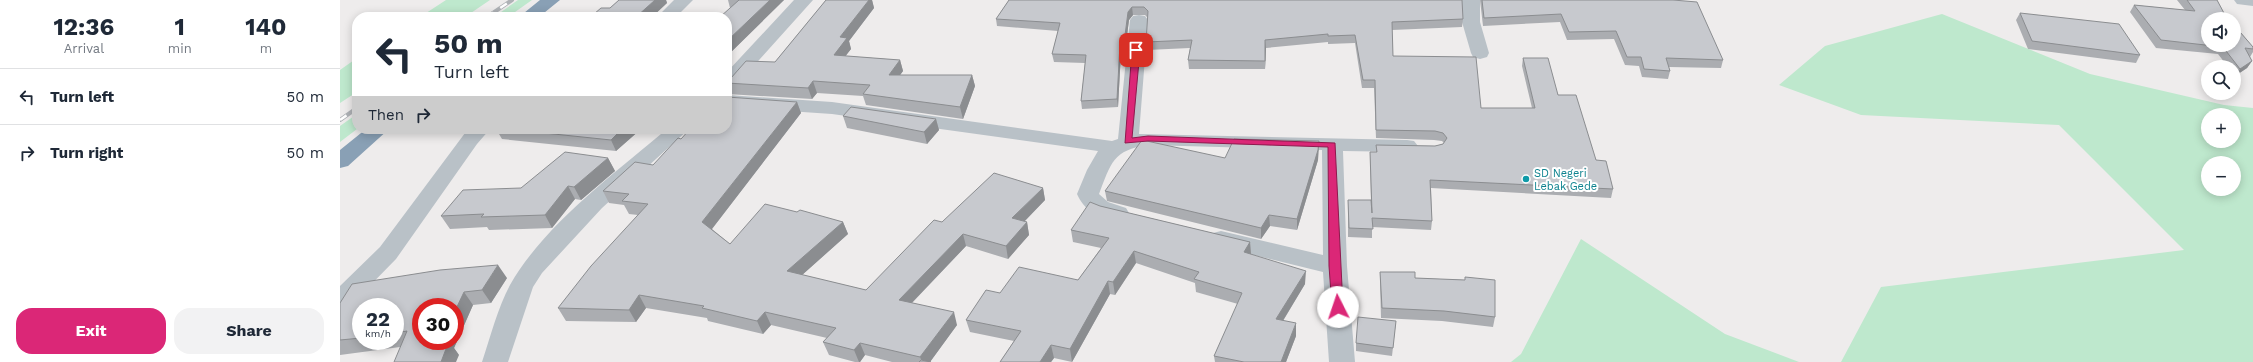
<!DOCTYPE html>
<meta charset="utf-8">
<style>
:root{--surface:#fff;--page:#f2f2f3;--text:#1f2937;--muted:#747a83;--line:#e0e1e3;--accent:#db2777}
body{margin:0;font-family:"Work Sans",sans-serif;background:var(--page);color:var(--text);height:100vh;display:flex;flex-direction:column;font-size:15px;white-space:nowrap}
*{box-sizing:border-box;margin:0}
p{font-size:13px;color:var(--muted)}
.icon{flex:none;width:22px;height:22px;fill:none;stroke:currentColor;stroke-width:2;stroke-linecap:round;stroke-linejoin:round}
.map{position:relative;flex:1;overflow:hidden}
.panel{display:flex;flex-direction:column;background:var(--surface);width:340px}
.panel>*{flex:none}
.banner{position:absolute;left:12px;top:12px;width:380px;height:122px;border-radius:16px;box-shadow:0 2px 10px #0003;background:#fff;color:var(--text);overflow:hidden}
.tools{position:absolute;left:1861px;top:12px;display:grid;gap:8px}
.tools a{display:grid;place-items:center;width:40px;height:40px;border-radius:50%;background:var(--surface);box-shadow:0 2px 10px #0003;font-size:20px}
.speed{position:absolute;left:12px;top:298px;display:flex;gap:8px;font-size:20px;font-weight:700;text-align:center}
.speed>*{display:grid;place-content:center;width:52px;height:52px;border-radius:50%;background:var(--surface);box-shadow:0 2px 10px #0003;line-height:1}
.speed small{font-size:10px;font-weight:400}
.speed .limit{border:6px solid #d22;background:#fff;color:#111}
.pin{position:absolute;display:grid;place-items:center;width:34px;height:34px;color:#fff;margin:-17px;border-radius:8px;box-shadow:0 2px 6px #0006}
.me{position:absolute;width:44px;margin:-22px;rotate:356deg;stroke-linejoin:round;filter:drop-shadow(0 0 3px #0008)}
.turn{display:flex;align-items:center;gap:14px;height:84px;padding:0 16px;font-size:18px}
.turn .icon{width:52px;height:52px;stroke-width:2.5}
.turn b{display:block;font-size:28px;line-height:34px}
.then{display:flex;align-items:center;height:38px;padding:0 16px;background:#0003;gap:8px;font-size:15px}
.eta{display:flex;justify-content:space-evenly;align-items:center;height:68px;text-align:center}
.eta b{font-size:24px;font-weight:700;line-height:28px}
.action{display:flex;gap:8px;margin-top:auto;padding:8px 16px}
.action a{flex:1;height:46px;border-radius:16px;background:var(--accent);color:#fff;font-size:16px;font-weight:700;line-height:46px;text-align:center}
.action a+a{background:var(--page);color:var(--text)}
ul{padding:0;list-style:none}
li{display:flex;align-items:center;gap:12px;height:56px;padding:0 16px;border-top:1px solid var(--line)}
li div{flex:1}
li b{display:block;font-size:15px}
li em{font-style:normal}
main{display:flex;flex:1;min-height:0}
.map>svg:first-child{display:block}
.green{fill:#bee8cd;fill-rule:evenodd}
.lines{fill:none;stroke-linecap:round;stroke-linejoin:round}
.street{fill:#b9c1c7;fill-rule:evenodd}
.highway{fill:#89a0b5;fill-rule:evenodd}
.rail-casing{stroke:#afb2b6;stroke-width:4}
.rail{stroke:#fff;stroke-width:2.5;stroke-dasharray:8;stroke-linecap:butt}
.wall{fill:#abadb1;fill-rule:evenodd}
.shaded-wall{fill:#8b8d90}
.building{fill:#c7c9ce;stroke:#8b8d90}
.route{fill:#db2777;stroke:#8e194d}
.culture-dot{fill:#0f9aa8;stroke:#fff;stroke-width:1.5}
.labels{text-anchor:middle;stroke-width:4;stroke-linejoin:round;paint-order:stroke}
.culture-label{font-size:11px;fill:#0d838f;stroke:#fff;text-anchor:start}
</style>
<main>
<section class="panel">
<div class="eta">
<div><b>12:36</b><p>Arrival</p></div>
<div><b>1</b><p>min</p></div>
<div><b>140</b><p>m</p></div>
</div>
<ul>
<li><svg class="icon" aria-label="left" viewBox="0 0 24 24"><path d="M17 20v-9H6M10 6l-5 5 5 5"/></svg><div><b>Turn left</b></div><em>50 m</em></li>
<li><svg class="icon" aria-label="right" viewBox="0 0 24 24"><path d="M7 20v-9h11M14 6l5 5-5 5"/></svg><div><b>Turn right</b></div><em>50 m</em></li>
</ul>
<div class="action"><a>Exit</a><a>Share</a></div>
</section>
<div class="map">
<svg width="1913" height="362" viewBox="0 0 1913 362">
<rect width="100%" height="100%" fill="#eeecec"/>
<path class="green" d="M106 0H150L125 17H80Z
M178 0H192L168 17H154Z
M1602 14 1750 74 1884 105 1913 108V362H1501L1541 287 1844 250 1719 125 1521 115 1439 85 1485 46ZM1868 115H1894V141H1868ZM1868 163H1894V189H1868Z
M17 58V92L0 103V70Z
M17 114V129L0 142V126Z
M1241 239 1385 334 1459 362H1171L1181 354Z"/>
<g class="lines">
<path class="street" d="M334 0H353L336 17H317Z
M454 0H473L394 88 387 90V72Z
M1122 0H1140V22L1149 53 1147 57 1140 59 1133 57 1131 53 1122 22Z
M1894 0H1913V6L1897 4Z
M799 15 805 16 808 20 799 134 1067 140 1074 141 1078 146 1074 151 1067 152 1003 151 1007 266 1015 362H989L983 272 873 245 869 239 873 233 881 231 983 255 982 150 808 145C773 150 771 163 759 194L768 202 786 208 789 213 786 218C766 224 745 213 737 194L747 170 758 151 492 114 387 107V95L492 102 772 141 778 139 790 20 793 16Z
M128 129H150L137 144 56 259 9 307 0 310V286L40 247Z
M327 129H349L262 208 202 273 193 287 168 362H142C150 338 158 307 170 285 204 225 274 174 327 129Z"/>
<path class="highway" d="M200 0H220L199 17H179Z
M26 129H49L8 166 0 168V150Z"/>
<g class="rail-casing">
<path id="rail" d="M147 17 172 0
M0 120 17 108"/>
</g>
<use href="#rail" class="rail"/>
</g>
<path class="wall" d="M279 0H326L327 3 312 17H255L254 14 270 8Z
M388 0H444L387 56V17L390 8Z
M486 0H532L534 8 509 41 511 49 505 56 560 60 563 71 560 75H632L635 86 623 119 526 105 523 96 477 93 472 99 387 94V79L435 62Z
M669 0 1123 19 1122 27 1052 30 1053 56 1141 108H1192L1182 66 1183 58 1218 95 1273 189 1271 198 1091 188 1092 221 1091 230 1032 227V238L1008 237V200H1031L1030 161V152H1036V145L1095 146 1103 144 1104 143 1102 141 1094 140 1036 138 1034 88H1022L1015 43 988 44V42L926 48 925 69H849L848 60 850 48 807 50 806 42 808 18 805 15H793L789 20 785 51 781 52 778 107 742 109 741 101 745 63 714 62 712 54 718 31 657 26 656 19Z
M1140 0H1333L1383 60 1381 68 1329 67 1330 71 1328 79 1302 77 1299 66 1285 65 1274 39 1227 40 1220 22 1143 26Z
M1837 0H1877L1885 15 1913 47V52L1910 57 1909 56 1912 61 1907 68 1895 76 1894 75V67H1888L1878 54 1816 48 1790 12 1794 5 1845 10Z
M1680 13 1800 55 1796 63 1688 49 1676 20Z
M457 102 461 113 372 229 390 244 457 212 503 222 508 234 462 275 526 290 602 222 703 188 705 200 684 222H687L689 235 668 259 626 246 572 303 617 325 590 362H591H552L525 355 520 362H515L489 355 483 342 487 338 431 325 423 334 368 321 367 318 306 308 296 322 226 321 218 308 298 215 289 214 284 205 269 203 263 191 313 165 341 139Z
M503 116 596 119 599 130 587 144 507 128Z
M156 129H301L276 151 162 139Z
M979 141 978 160 957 230 930 226 921 239 767 201 765 191 885 158Z
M268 158 275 171 241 200 235 199 212 228 149 230 147 227 110 229 101 216 181 188Z
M760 206 910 242 911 254 965 284 943 321 956 336 946 362H875L874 356 898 304 856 292 855 283 796 263 775 295 770 294 732 362 714 358 711 362H660L674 341 630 332 626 320 660 293 738 280 761 248 733 242 731 230Z
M1040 272 1075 278 1125 280V277L1155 317 1153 327 1102 321 1041 318 1040 282Z
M167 278 151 303 133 305 114 348 119 355 60 347 0 355V303ZM21 307H55V341H21Z
M1056 321 1052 356 1016 351V343Z"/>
<path class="shaded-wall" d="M315 0H326L327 3 312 17H296Z
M430 0H444L387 56V41Z
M529 0H532L534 8 509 41 511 49 498 66 494 55 500 37Z
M792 7 793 15 789 20 785 51 784 43 788 12Z
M925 40 926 48 925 69Z
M780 44 781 52 778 107 777 99Z
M560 60 563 71 552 86 549 75Z
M1912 61 1907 68 1895 76 1900 69Z
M632 75 635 86 623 119 620 107Z
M473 81 477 93 472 99 468 88Z
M457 102 461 113 368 234 362 222Z
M596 119 599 130 587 144 584 132Z
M282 129H301L276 151 271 140Z
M979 141 978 160 957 230V219Z
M268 158 275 171 241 200 234 187Z
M228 186 235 199 212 228 205 215Z
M703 188 705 200 675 231 672 218Z
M929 215 930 226 921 239V228Z
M503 222 508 234 452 284 447 271Z
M687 222 689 235 668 259 666 246Z
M623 234 626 246 563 312 559 300Z
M910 242 911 255 904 252Z
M794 251 796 263 775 295 773 282Z
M158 265 167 278 151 303 142 290Z
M966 271 965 284 936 332V319Z
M768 281 770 294 732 362 730 349Z
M124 292 133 305 114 348 119 355 116 362H101L100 343 101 341H115V311Z
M299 295 306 308 296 322 289 310Z
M425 312 431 325 423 334 417 321Z
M614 312 617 325 590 362H582L580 357Z
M956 323V336L946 362H941Z
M520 343 525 355 520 362H519L514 350Z
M711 345 714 358 711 362H700Z"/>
<path class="building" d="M279 0H315L296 17H256L259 15 254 14 261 8H270Z
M399 0H430L387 41V17H380Z
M486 0H529L500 37 507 38 494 55 560 60 549 75H632L620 107 523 94 530 85 473 81 468 88 387 83V79L391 78 406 61 435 62Z
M669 0H1122L1123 19 1052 22 1053 56 1136 57 1141 108H1195L1183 58H1208L1218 95H1236L1256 160 1266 161 1273 189 1090 180 1092 221 1032 218 1033 229 1009 228 1008 200H1031L1032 213 1030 152H1037L1036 145 1095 146 1103 144 1107 138 1103 133 1095 131 1036 130 1035 80H1023L1015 35 988 36V34L925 40V61L848 60 852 40 806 42 808 11 804 7H792L788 12 784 43 780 44 777 99 741 101 746 55 712 54 720 23 656 19Z
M1142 0H1333L1357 2 1383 60 1326 58 1330 71 1304 69 1301 57H1287L1276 31 1229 32 1221 14 1144 18Z
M1847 0H1877L1885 15 1889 19H1868V45H1894V25L1913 47V49L1905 48 1912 61 1900 69 1883 47 1821 40 1794 5 1855 11Z
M1680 13 1779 24 1800 55 1692 41Z
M387 97 457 102 362 222 390 244 425 204 457 212 460 210 503 222 447 271 526 290 594 220 602 222 654 173 703 188 672 218 687 222 666 246 623 234 559 300 614 312 580 357 520 343 514 350 483 342 496 328 425 312 417 321 362 308 364 306 299 295 289 310 218 308 251 266 308 204 282 201 289 194 263 191 295 162 313 165 338 138 341 139 350 129H387Z
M511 107 596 119 584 132 503 116Z
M166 129H282L271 140Z
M894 139 979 141 978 150 957 219 929 215 921 228 765 191 802 140 885 158Z
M225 152 268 158 234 187 228 186 205 215 141 217 144 214 101 216 123 190 181 188Z
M750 202 760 206 910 242 904 252 966 271 936 319 956 323 941 362H904L874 356 902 293 854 279 859 272 794 251 773 282 768 281 730 349 711 345 700 362H660L681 331 626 320 646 290 660 293 679 267 738 280 769 238 731 230Z
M158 265 142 290 124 292 115 311V307H81V341H101L100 343 109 341 101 362H54L67 331 55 333V307H21V338L0 340V303L12 284 100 270Z
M1040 272H1075V278L1125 280V277L1155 280V317L1104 311 1042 308Z
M1018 317 1056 321 1053 348 1016 343Z
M581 360 591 362H579Z"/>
<path class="route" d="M796 48 800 50 792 138 808 136 995 143 1003 307 1001 310 998 311 992 307 989 266 988 147 808 141 785 143 792 50Z"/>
<circle class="culture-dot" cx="1186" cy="179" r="4"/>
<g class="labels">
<g class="culture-label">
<text x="1194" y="177">SD Negeri<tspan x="1194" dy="13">Lebak Gede</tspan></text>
</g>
</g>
</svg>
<div class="tools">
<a><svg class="icon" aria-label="sound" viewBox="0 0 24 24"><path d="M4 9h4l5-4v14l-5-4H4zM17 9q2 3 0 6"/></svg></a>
<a><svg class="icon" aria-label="search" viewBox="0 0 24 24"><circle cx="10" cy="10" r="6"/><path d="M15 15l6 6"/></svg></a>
<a>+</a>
<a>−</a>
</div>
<div class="speed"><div>22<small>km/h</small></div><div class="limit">30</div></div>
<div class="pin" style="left:796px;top:50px;background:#d93025"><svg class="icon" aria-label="arrive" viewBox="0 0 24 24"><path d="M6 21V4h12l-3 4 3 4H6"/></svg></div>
<svg class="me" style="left:998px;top:307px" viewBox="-20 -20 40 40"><circle r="19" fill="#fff"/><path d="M0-13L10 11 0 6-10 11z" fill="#db2777"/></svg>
<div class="banner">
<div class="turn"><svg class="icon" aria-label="left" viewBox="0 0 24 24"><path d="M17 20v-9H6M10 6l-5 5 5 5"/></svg><div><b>50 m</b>Turn left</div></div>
<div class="then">Then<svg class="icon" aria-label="right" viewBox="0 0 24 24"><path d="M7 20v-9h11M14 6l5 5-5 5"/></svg></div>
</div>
</div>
</main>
